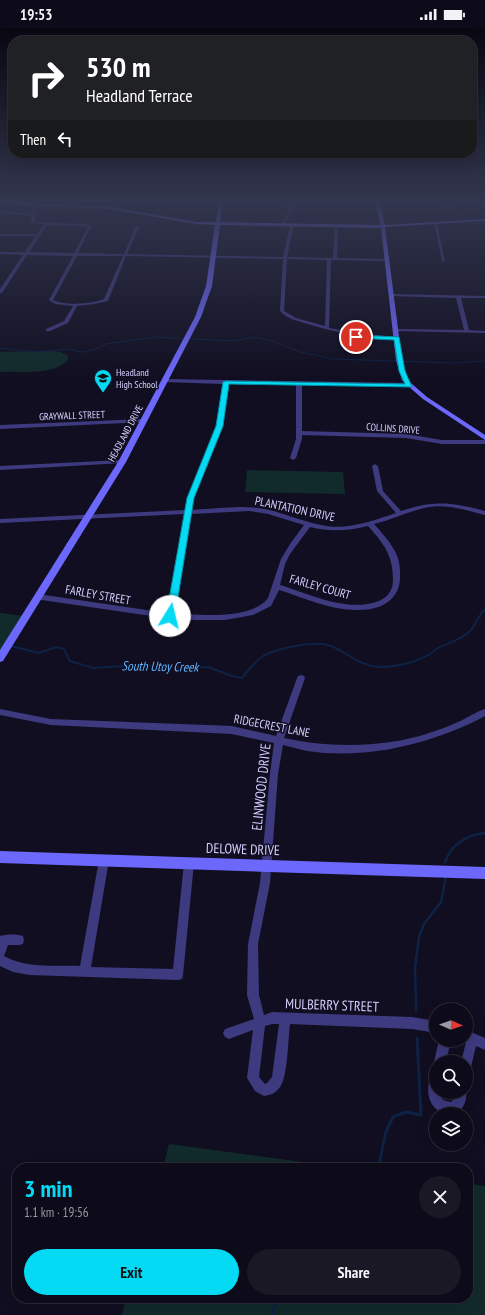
<!DOCTYPE html>
<meta charset="utf-8">
<style>
:root{--surface:#0d0a19;--page:#1b1826;--text:#f1f3f6;--muted:#9a9aa2;--line:#2d2b38;--accent:#05daf4}
body{margin:0;font-family:"PT Sans Narrow",sans-serif;background:var(--page);color:var(--text);height:100vh;display:flex;flex-direction:column;font-size:15px;white-space:nowrap}
*{box-sizing:border-box;margin:0}
p{font-size:13px;color:var(--muted)}
.icon{flex:none;width:22px;height:22px;fill:none;stroke:currentColor;stroke-width:2;stroke-linecap:round;stroke-linejoin:round}
.map{position:relative;flex:1;overflow:hidden}
.sheet{position:absolute;left:12px;top:1135px;width:461px;height:140px;display:flex;flex-direction:column;background:var(--surface);border-radius:16px;box-shadow:0 4px 16px #0002,0 0 0 1px var(--line)}
.sheet>*{flex:none}
.top-card{position:absolute;left:8px;top:8px;width:469px;height:122px;border-radius:16px;box-shadow:0 4px 16px #0002,0 0 0 1px var(--line);background:#202124;color:#fff;overflow:hidden}
.needle{width:26px;rotate:92deg}
.tools{position:absolute;left:429px;top:975px;display:grid;gap:8px}
.tools a{display:grid;place-items:center;width:44px;height:44px;border-radius:50%;background:var(--surface);box-shadow:0 4px 16px #0002,0 0 0 1px var(--line);font-size:20px}
.pin{position:absolute;display:grid;place-items:center;width:34px;height:34px;color:#fff;margin:-17px;border:2px solid #fff;border-radius:50%;box-shadow:0 1px 4px #0007}
.me{position:absolute;width:44px;margin:-22px;rotate:9deg;stroke-linejoin:round;filter:drop-shadow(0 0 3px #0008)}
.turn{display:flex;align-items:center;gap:14px;height:84px;padding:0 12px;font-size:18px}
.turn .icon{width:52px;height:52px;stroke-width:2.5}
.turn b{display:block;font-size:28px;line-height:34px}
.then{display:flex;align-items:center;height:38px;padding:0 12px;background:#0003;gap:8px;font-size:15px}
.round{display:grid;place-items:center;flex:none;width:42px;height:42px;border-radius:21px;background:var(--page)}
.head{display:flex;align-items:center;justify-content:space-between;height:68px;padding:0 12px}
h1{font-size:24px;font-weight:700;line-height:30px;color:var(--accent)}
.primary-button{display:flex;gap:8px;margin-top:auto;padding:8px 12px}
.primary-button a{flex:1;height:46px;border-radius:24px;background:var(--accent);color:#111;font-size:16px;font-weight:700;line-height:46px;text-align:center}
.primary-button a+a{background:var(--page);color:var(--text)}
.status{display:flex;justify-content:space-between;align-items:center;height:28px;padding:0 20px;background:var(--surface);direction:ltr}
.status svg{height:11px;fill:currentColor}
.map>svg:first-child{display:block}
.green{fill:#112b2a}
.lines{fill:none;stroke-linecap:round;stroke-linejoin:round}
.stream-far3{stroke:#0d2245;stroke-width:1}
.stream-far2{stroke:#0d2245;stroke-width:2}
.stream-far1{stroke:#0d2245;stroke-width:2.5}
.stream{stroke:#0d2245;stroke-width:3}
.street{fill:#3d3a7f;fill-rule:evenodd}
.secondary{fill:#6d68fc;fill-rule:evenodd}
.route{fill:#05daf4;stroke:#038e9f}
.labels{text-anchor:middle;stroke-width:3;stroke-linejoin:round;paint-order:stroke}
.far-poi-label{font-size:10px;fill:#d4cffe;stroke:#110e21;text-anchor:start}
.far-street-label{font-size:10px;fill:#d4cffe;stroke:#110e21}
.street-label{font-size:12px;fill:#d4cffe;stroke:#110e21}
.water-label{font-size:13px;font-style:italic;fill:#5fb2fc;stroke:#110e21}
.near-street-label{font-size:14px;fill:#d4cffe;stroke:#110e21}
</style>
<div class="status"><b>19:53</b><svg viewBox="0 0 49 12"><path d="M0 12V9h3v3zM5 12V6h3v6zM10 12V3h3v9zM15 12V0h3v12zM26 1h20v11H26zM47 4h2v5h-2z"/></svg></div>
<div class="map">
<svg width="485" height="1287" viewBox="0 0 485 1287">
<rect width="100%" height="100%" fill="#110e21"/>
<path class="green" d="M51 323 60 324 68 328V332C53 348 21 343 0 344V324Z
M247 442 343 444 345 466 245 464Z
M0 585 24 588 0 625Z
M169 1116 348 1140H163Z
M468 1156 485 1158V1287H122L126 1270H468Z"/>
<g class="lines">
<path class="stream-far3" d="M426 171 447 178 468 192
M471 194 485 199
M0 320 38 324 67 321 82 324 94 322 106 316 156 309 234 313 254 309 269 312 301 324 333 331 453 335 485 333"/>
<path class="stream-far2" d="M11 618 39 625 56 619 64 621 70 633 93 640 140 637 183 640 208 639 232 648 242 650C248 643 255 633 263 628 278 620 315 612 331 618 349 625 360 639 381 639 396 639 417 634 430 626 433 624 435 622 438 620 448 615 461 612 470 603 476 597 478 588 485 581"/>
<path class="stream-far1" d="M445 834C451 816 467 807 485 805
M416 976 415 940 419 909 424 896 441 874 446 848"/>
<path class="stream" d="M416 975V982
M378 1140 386 1104 393 1089 406 1084 421 1087 417 1010
M272 1287 278 1270"/>
<path class="street" d="M286 171H290L292 184 283 198 281 197 288 184Z
M34 176 36 177 35 194 86 196 91 198 78 225 124 226 135 199 137 198 139 199 127 226 283 229 290 197 292 196 294 197 287 229 333 230 335 198 338 197 337 230 386 231 388 232 386 233 331 232 329 300 362 306 397 309 399 310 397 311C366 310 337 305 308 296 298 293 287 291 280 283L283 231 126 228 108 273 94 276 77 278 68 295 50 303H46V301L64 293 73 278 55 276 49 272 73 228 27 227 2 265H0V261L23 227 0 226V224H25L36 208H0V206H37L44 196 31 195V188L0 185V183L31 186 32 177ZM47 197 85 198 88 199 74 225 29 224ZM77 228H123L104 271C92 276 65 278 53 272ZM287 231 327 232 325 298 296 290 284 283Z
M434 194 437 195 445 234 442 233Z
M391 266 485 268V270H461L469 302 485 303V305L394 303V301H396L464 302 456 270 389 268V267Z
M165 351 410 355 413 357 412 358 302 357V403L406 406 442 412H485V416H442L406 410 302 407V411L296 430 293 432 290 430 296 411V357L228 356 223 398 193 470 191 482C213 481 237 477 259 480 280 483 300 493 321 497 346 503 372 493 396 485L377 463 372 438 375 436 378 438 383 463 401 483C434 472 452 474 485 483V487C465 482 445 475 424 480 407 484 391 492 374 496 381 504 388 511 393 520 398 527 400 536 400 544 402 570 384 582 359 582 332 583 305 570 279 562L271 578 253 587 225 592H193L158 589 35 571 34 569 35 567 38 566 167 585 184 486 0 495V491L185 482 187 470 217 398 223 356 163 354V352ZM249 483 268 486 304 497 290 516 281 531 268 570C252 592 198 587 174 585L191 486ZM368 498C384 516 393 527 393 552 393 562 388 569 379 573 347 585 310 566 280 557L285 536 290 526 310 499C330 504 348 503 368 498Z
M144 391 147 393 146 394 0 401V397Z
M122 432 125 434 124 435 0 442V438Z
M301 647 304 648 305 650 284 710C329 720 385 720 429 705 439 702 449 698 458 694 467 690 475 684 485 681V688C432 716 367 732 307 723 299 721 291 719 283 717L278 746 270 855 258 916 259 967 264 987 272 984 412 989 436 993V1005L412 1001 290 996C288 1011 288 1048 280 1059 276 1065 271 1067 264 1068L255 1063 247 1050 253 1002 229 1011 225 1009 223 1005 225 1001 254 991 247 967 248 916 260 855 270 746 274 715 232 706 51 697 0 687V681L51 691 232 698 276 708 297 650 298 648ZM272 996H279L272 1049 267 1055 265 1056 259 1049 265 998Z
M104 827 107 829 109 832 91 939 173 941 184 835 186 832 189 830 192 832 194 835 183 947 182 951 178 952 30 947 13 944 0 938V908C7 906 16 906 23 908L24 912 23 916 19 917H8L4 928C27 941 55 937 80 938L99 832 101 829Z
M466 1002 485 1010V1022L476 1018 470 1043 466 1045V1034H461L466 1014 462 1012H466Z
M439 1012H451L446 1034H436V1038L434 1034Z
M436 1043V1064H440C440 1071 444 1073 451 1074L454 1071 455 1064H466V1061C467 1065 466 1067 466 1071 460 1100 415 1085 432 1045Z"/>
<path class="secondary" d="M219 171H223L220 194 380 197 375 171H379L385 197 485 191V193L385 199 402 332 408 351 412 356 427 369 485 407V412L423 371 408 358 402 352 396 332 381 200 220 197 212 258 201 289 126 434 3 633 0 634V622L118 434 195 289 206 258 215 197 196 196 110 181 0 176V174L110 179 196 194H216Z
M0 823 485 839V851L0 835Z"/>
</g>
<linearGradient id="sky" x2="0" y2="1"><stop stop-color="#090812"/><stop offset="0.49" stop-color="#32364e"/><stop offset="1" stop-color="#32364e" stop-opacity="0"/></linearGradient>
<rect width="485" height="351" fill="url(#sky)"/>
<path class="route" d="M354 307 399 309 405 343 412 359 229 356 223 398 194 470 175 588 170 591 167 590 166 588 187 470 216 398 223 354 226 353 405 356 399 343 394 312 356 310Z"/>
<defs>
<g id="school-pin" transform="scale(0.9)"><path d="M0 17L-7.5 6A9.5 9.5 0 1 1 7.5 6Z" fill="#05daf4" stroke="#110e21"/><path d="M0-5L7-2L0 1L-7-2ZM-4 1L0 2.5L4 1V4Q0 6-4 4Z" fill="#111"/></g>
</defs>
<g fill-rule="evenodd">
<use href="#school-pin" x="103" y="350"/>
</g>
<g class="labels">
<g class="far-poi-label">
<text x="116" y="348">Headland<tspan x="116" dy="12">High School</tspan></text>
</g>
<g class="far-street-label">
<text transform="translate(72 387) rotate(-2)" y="4">GRAYWALL STREET</text>
<text transform="translate(393 400) rotate(4)" y="4">COLLINS DRIVE</text>
<text transform="translate(125 405) rotate(-62)" y="4">HEADLAND DRIVE</text>
</g>
<g class="street-label">
<text transform="translate(295 481) rotate(12)" y="4">PLANTATION DRIVE</text>
<text transform="translate(320 559) rotate(16)" y="4">FARLEY COURT</text>
<text transform="translate(98 567) rotate(10)" y="4">FARLEY STREET</text>
<text transform="translate(272 698) rotate(11)" y="4">RIDGECREST LANE</text>
</g>
<g class="water-label">
<text transform="translate(160 638) rotate(1)" y="5">South Utoy Creek</text>
</g>
<g class="near-street-label">
<text transform="translate(261 759) rotate(-84)" y="5">ELINWOOD DRIVE</text>
<text transform="translate(243 821) rotate(2)" y="5">DELOWE DRIVE</text>
<text transform="translate(332 977) rotate(2)" y="5">MULBERRY STREET</text>
</g>
</g>
</svg>
<div class="tools">
<a><svg class="needle" viewBox="-14 -14 28 28"><path d="M0-13l5 13h-10z" fill="#e53935"/><path d="M0 13l5-13h-10z" fill="#9a9aa2"/></svg></a>
<a><svg class="icon" aria-label="search" viewBox="0 0 24 24"><circle cx="10" cy="10" r="6"/><path d="M15 15l6 6"/></svg></a>
<a><svg class="icon" aria-label="layers" viewBox="0 0 24 24"><path d="M12 4l9 5-9 5-9-5zM3 14l9 5 9-5"/></svg></a>
</div>
<div class="pin" style="left:356px;top:309px;background:#d93025"><svg class="icon" aria-label="arrive" viewBox="0 0 24 24"><path d="M6 21V4h12l-3 4 3 4H6"/></svg></div>
<svg class="me" style="left:170px;top:588px" viewBox="-20 -20 40 40"><circle r="19" fill="#fff"/><path d="M0-13L10 11 0 6-10 11z" fill="#05daf4"/></svg>
<div class="top-card">
<div class="turn"><svg class="icon" aria-label="right" viewBox="0 0 24 24"><path d="M7 20v-9h11M14 6l5 5-5 5"/></svg><div><b>530 m</b>Headland Terrace</div></div>
<div class="then">Then<svg class="icon" aria-label="left" viewBox="0 0 24 24"><path d="M17 20v-9H6M10 6l-5 5 5 5"/></svg></div>
</div>
<section class="sheet">
<div class="head"><div><h1>3 min</h1><p>1.1 km · 19:56</p></div><a class="round"><svg class="icon" aria-label="close" viewBox="0 0 24 24"><path d="M6 6l12 12M18 6L6 18"/></svg></a></div>
<div class="primary-button"><a>Exit</a><a>Share</a></div>
</section>
</div>
